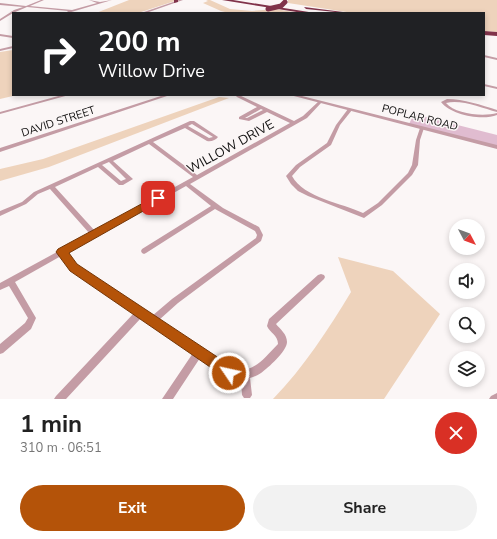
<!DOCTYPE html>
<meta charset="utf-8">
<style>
:root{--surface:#fff;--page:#f2f2f2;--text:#222;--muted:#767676;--accent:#b45309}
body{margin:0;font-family:"Nunito Sans",sans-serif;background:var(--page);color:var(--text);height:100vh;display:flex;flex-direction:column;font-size:15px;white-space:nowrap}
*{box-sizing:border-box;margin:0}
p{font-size:13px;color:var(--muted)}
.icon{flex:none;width:22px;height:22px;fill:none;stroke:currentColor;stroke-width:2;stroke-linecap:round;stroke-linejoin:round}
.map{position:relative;height:399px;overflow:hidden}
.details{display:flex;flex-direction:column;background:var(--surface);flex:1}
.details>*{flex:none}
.banner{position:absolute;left:12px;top:12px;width:473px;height:84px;border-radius:0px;box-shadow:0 2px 6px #0003;background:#202124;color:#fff;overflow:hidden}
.needle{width:26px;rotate:131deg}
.fabs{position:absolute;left:449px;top:219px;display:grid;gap:8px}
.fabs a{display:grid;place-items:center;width:36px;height:36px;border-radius:50%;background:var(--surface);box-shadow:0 2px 6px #0003;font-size:20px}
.pin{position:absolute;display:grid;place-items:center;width:34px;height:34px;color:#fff;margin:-17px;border-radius:8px;box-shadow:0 2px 6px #0006}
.me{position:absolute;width:44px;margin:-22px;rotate:304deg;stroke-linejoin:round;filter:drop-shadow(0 0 3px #0008)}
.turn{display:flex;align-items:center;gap:14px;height:84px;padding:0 20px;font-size:18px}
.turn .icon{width:52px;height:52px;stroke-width:2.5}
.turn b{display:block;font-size:28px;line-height:34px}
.round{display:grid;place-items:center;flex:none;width:42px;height:42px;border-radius:21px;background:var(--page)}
.overview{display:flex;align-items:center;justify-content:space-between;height:68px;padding:0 20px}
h1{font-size:24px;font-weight:700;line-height:30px}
.cta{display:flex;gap:8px;margin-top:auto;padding:8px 20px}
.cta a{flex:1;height:46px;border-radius:24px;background:var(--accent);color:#fff;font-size:16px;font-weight:700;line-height:46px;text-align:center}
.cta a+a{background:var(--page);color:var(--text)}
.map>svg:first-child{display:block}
.green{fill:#eed3bc}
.water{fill:#e0bcd0}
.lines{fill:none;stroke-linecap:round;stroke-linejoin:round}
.minor{fill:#c49ca5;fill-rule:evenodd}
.tertiary{fill:#c49ca5;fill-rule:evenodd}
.motorway{fill:#80334a;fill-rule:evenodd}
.motorway-bridge{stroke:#80334a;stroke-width:5}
.route{fill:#b45309;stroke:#753606}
.labels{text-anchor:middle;stroke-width:3;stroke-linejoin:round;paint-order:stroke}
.far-street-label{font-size:11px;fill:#111010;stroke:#fbf6f6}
.street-label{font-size:13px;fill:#111010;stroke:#fbf6f6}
</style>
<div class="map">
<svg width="497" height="399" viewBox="0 0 497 399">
<rect width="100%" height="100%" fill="#fbf6f6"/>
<path class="green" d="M129 0H174L175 1 138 13H96Z
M206 0H210L230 9 252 11 275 9 300 13H229L221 11 203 3 208 1Z
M288 0H497V32L484 31V13H353L288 3Z
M13 50V95H17L0 99V52Z
M219 97 229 98 49 167 0 181V169L43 159Z
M338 257 393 271 440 314 384 399H273C304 367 328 330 351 292Z"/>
<path class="water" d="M414 114 497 135V148L409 124Z"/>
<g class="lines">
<path class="minor" d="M41 0H44L30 6 72 10 97 3 89 0 100 2 112 0 68 13 67 12 68 11 27 7 13 13 0 21V19L14 10 23 7 0 5V3L26 6Z
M0 34 13 36V38L0 36Z
M484 55 497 58V60L484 57Z
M484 84 497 87V89L484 86Z
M62 95H69L0 114V112Z
M164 95H170L0 152V148Z
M237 95H239L294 121 303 116 319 101 322 102 307 118 190 184 223 208 259 227 263 235 261 241 178 303 159 320 237 371C258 369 264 358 278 344 278 335 270 333 267 326L269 319 318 275 321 274 324 275 325 277 324 279 276 324C280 329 287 334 287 342 287 351 268 368 261 373 258 375 254 377 250 378L252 395 250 398H244L242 395 241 380 236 381 233 379 200 358 173 399H162L193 353 141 318 66 399H54L56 396 134 313 70 270 61 256 15 282 36 318 31 329 3 353 0 354V344L25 323 28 318 9 286 0 290V283L90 234 50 189 38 194 26 204 0 216V211L22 202 34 192 190 121H194L218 137C216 140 211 142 207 141L185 128 153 142 197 175 290 123 267 112 249 121 239 119V117L257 107 237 97 236 96ZM261 109 263 110 247 118H245ZM192 124 213 137 209 138 188 126ZM149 144 193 177 95 231 55 187 98 167 119 185H123L133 179 113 161ZM109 162 126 179 121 181 102 165ZM186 186 211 206 142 249 141 251 142 253 144 254 146 253 215 209 255 231 257 235 256 238 172 299 152 316 76 266 67 253Z
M447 99C464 99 481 105 497 110V112C482 108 461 99 446 103 455 114 483 117 497 113V115C482 121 451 115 441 102Z
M348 109 352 110 340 125 331 145 300 167 292 176C304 198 342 203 363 213L378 203 408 173 412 165 416 140 420 128 422 127 424 128 420 140 418 165 412 175 382 205 364 218 308 196 298 191 291 184 286 176 296 165 327 143 336 125Z
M497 393V399H489L491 396Z"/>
<path class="tertiary" d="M179 0H183L146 13H141Z
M13 46V48L0 51V49Z
M290 95H298L497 145V149Z"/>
<path class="motorway" d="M174 0H178V2L174 3Z
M222 0H233L315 13H303Z
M304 7 343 12 345 13 306 9Z
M484 31 497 32V36L484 35Z"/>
<path class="motorway-bridge" d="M268 9 281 6 285 2"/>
</g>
<path class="route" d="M158 195 161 196 162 198 161 201 69 253 77 264 234 368 236 373 234 378 229 380 70 271 56 252 58 249Z"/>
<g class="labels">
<g class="far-street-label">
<text transform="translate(420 117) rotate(14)" y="4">POPLAR ROAD</text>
<text transform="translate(58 121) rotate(-18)" y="4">DAVID STREET</text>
</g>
<g class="street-label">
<text transform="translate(230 146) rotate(-29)" y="5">WILLOW DRIVE</text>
</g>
</g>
</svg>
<div class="fabs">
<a><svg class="needle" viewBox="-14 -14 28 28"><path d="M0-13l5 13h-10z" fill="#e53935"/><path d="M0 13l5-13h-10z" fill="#767676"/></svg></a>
<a><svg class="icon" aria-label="sound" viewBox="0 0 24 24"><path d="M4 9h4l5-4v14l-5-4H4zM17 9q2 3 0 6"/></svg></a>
<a><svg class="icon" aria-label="search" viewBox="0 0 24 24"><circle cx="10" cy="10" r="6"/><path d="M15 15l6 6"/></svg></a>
<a><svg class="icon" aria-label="layers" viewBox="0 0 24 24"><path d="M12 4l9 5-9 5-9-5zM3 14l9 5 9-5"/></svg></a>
</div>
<div class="pin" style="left:158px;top:198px;background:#d93025"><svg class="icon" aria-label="arrive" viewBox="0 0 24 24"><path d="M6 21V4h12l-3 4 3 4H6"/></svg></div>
<svg class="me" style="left:229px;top:373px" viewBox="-20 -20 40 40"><circle r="17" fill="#b45309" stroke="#fff" stroke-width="3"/><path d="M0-11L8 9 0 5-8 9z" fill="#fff"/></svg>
<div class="banner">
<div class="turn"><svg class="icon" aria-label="right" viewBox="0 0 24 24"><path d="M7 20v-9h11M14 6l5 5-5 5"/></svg><div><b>200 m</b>Willow Drive</div></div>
</div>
</div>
<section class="details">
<div class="overview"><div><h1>1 min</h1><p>310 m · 06:51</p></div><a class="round" style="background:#d93025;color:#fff"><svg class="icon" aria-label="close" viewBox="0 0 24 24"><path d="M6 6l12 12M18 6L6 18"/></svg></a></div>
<div class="cta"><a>Exit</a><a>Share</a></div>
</section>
